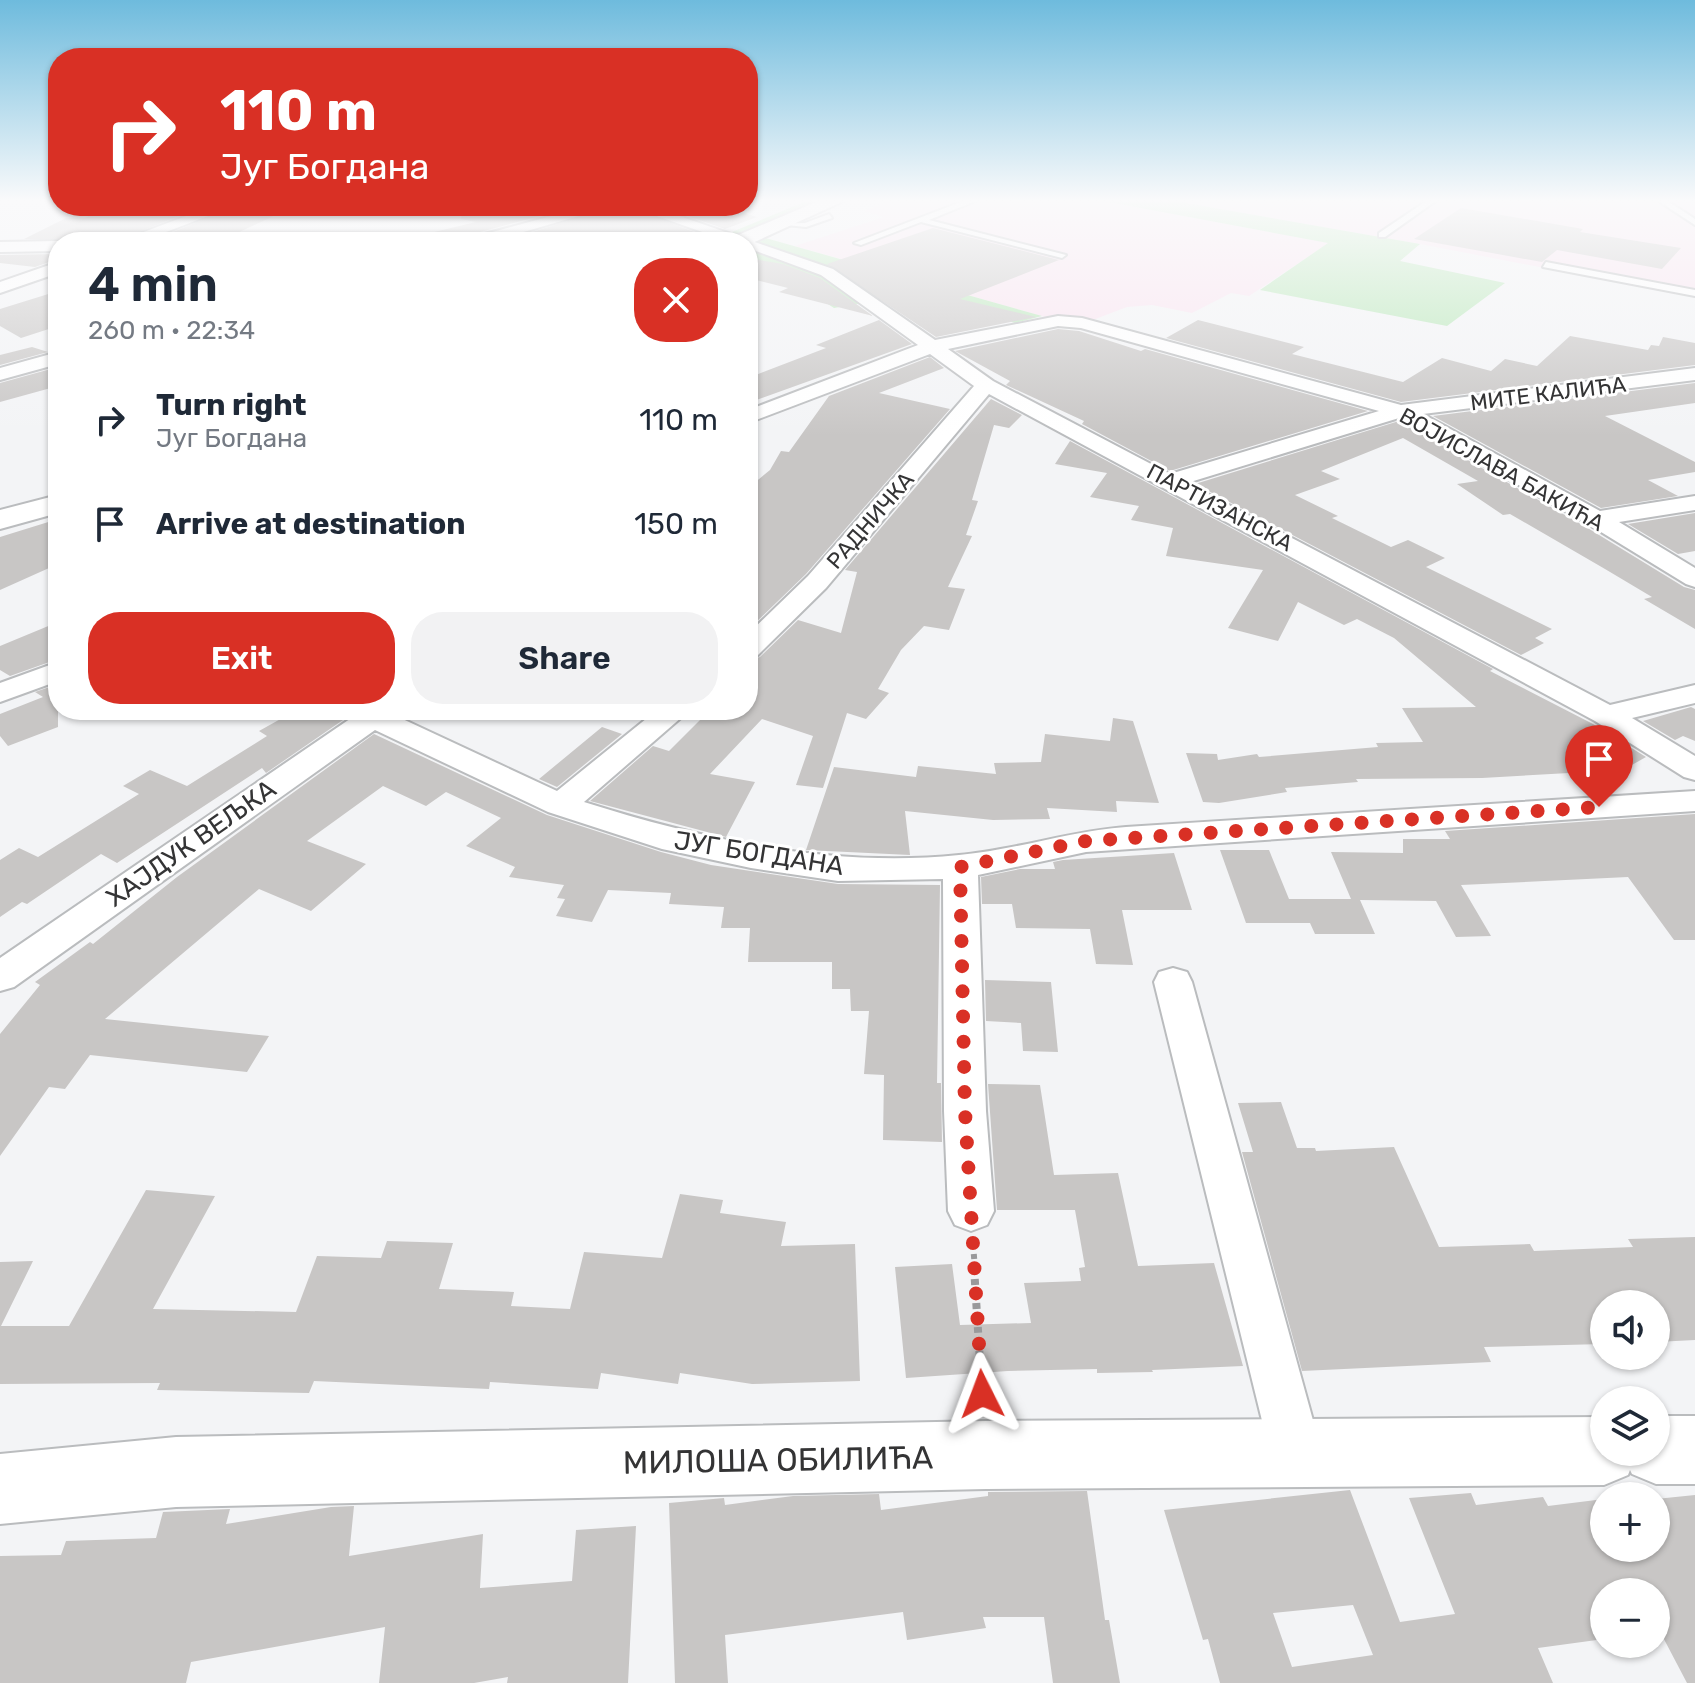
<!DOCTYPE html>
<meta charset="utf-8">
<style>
:root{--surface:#fff;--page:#f2f2f3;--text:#1f2937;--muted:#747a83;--accent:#d93025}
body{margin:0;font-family:Rubik,sans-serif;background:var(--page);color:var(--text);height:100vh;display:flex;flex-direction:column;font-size:30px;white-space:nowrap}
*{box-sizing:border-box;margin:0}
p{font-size:26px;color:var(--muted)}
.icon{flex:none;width:44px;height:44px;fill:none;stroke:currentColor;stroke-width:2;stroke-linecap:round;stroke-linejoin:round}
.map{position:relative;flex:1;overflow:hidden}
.panel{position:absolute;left:48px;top:232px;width:710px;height:488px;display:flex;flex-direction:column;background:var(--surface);border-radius:32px;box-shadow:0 2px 6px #0004}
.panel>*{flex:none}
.hud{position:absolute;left:48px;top:48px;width:710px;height:168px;border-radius:32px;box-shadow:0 2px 6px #0004;background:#d93025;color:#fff;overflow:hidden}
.tools{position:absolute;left:1590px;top:1290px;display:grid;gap:16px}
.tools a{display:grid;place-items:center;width:80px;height:80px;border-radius:50%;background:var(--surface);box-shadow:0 2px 6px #0004;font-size:40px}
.pin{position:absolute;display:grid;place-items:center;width:68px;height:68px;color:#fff;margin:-82px -34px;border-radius:50% 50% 50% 0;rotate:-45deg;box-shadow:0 0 8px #0007}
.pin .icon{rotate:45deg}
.me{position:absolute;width:88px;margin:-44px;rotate:357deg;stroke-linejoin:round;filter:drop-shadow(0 0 6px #0008)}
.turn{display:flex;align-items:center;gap:28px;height:168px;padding:0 40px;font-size:36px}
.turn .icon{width:104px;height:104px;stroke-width:2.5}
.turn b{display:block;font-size:56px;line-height:68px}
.round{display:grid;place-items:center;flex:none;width:84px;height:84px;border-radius:32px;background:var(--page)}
.head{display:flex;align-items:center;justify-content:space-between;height:136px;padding:0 40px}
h1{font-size:48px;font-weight:600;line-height:60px}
.button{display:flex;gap:16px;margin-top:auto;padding:16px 40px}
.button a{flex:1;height:92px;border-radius:32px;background:var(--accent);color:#fff;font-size:32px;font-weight:600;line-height:92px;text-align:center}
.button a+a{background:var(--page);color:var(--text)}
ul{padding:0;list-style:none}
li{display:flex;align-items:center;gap:24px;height:104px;padding:0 40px}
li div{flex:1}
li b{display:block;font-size:30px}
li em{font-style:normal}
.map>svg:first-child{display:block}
.industrial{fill:#fae3f0}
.green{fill:#b8e7b8}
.building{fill:#c8c6c5;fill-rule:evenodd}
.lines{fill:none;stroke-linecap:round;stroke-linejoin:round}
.service-casing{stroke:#babcbe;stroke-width:4}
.minor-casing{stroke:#babcbe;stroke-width:4}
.tertiary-casing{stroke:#babcbe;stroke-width:4}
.secondary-casing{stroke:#babcbe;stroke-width:4}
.path-far1{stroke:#99999b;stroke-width:6;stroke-dasharray:5 5;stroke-linecap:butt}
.path{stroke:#99999b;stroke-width:8;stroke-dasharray:6 6;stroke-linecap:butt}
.service{fill:#fff;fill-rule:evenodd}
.minor{fill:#fff;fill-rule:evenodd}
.tertiary{fill:#fff;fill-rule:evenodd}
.secondary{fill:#fff;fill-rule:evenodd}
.route{stroke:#d93025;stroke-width:14;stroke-dasharray:0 25.2}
.labels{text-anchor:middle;stroke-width:6;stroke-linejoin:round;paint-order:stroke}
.far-street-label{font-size:22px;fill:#343435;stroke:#fff}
.street-label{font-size:26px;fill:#343435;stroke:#fff}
.near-street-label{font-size:32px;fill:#343435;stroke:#fff}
</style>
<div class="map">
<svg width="1695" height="1683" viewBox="0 0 1695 1683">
<rect width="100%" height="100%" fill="#f3f4f6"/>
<path class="industrial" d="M889 200H1098L1329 243 1249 296 1231 293 1192 313 1152 305 1127 307 1077 326 795 246 884 217 864 211Z
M1169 200H1695V297L1420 244Z"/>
<path class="green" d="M809 200H845L762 237 1042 316 1015 323 918 293 834 308 789 279 748 262V242L710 241Z
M1098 200H1169L1420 244 1400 261 1505 283 1447 326 1260 290 1328 243Z"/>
<path class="building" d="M183 206H204L114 242 24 239 66 218H85L94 213 133 215 151 207 183 209Z
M237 206H295L218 242H148Z
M462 206H577L465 236 460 242H431L430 233 476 222 461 219Z
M616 206H625L705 236 689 242H500Z
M659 206H721L757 217 725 229Z
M1461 208 1583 229 1580 232 1681 248 1662 269 1557 250 1542 262 1414 239Z
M933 228 1059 260 960 299 1036 317 936 337 827 264Z
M58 254V259L35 267 0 263V255Z
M748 258 783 264 820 278 873 316 779 292 788 288 748 278Z
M58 291V326L21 338 0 326V309Z
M879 320 912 344 748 403V378L826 348 816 345Z
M1198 320 1304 347 1292 354 1403 382 1442 358 1491 371 1505 359 1537 366 1570 336 1648 350 1651 345 1659 346 1663 337 1695 343V365L1401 402 1166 338Z
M1058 329 1079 331 1141 351 1145 349 1368 411 1170 471 1082 424 1084 421 1006 385 1010 381 955 351Z
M32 347 48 352 0 365V355Z
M930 357 944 368 879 393 950 409 806 574 748 630V488L770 470 781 451 789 452 829 396Z
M58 367V386L0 402V383Z
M1695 383V403L1605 416 1695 462V472L1648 480 1678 496 1601 508 1433 416Z
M991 399 1022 415 1009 428 994 425 972 500 978 501 966 535 972 536 948 587 965 589 949 630 924 626 901 650 878 689 889 693 866 719 847 713 823 788 796 785 813 736 762 719 710 774 755 782 726 837 590 801 653 746 669 751 710 710H748V660L760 657 798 620 841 633 857 572 845 570Z
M1399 421 1586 527 1684 587 1695 590V629L1644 599 1652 597 1605 569 1510 514 1503 515 1457 484 1478 481 1403 438 1321 471 1340 479 1295 495 1338 516 1332 518 1391 547 1408 540 1445 558 1426 567 1552 629 1535 638 1544 643 1521 655 1195 484Z
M1070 441 1493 669 1490 671 1593 724 1646 757 1623 770 1482 778 1356 779 1358 782 1285 788 1287 792 1219 803 1203 802 1186 753 1217 754 1218 760 1257 754 1259 757 1378 747 1376 743 1423 742 1402 708 1476 707 1394 638 1357 619 1344 625 1298 602 1278 641 1228 628 1263 570 1166 556 1173 528 1131 520 1139 506 1090 497 1107 473 1055 464Z
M1695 513V551L1678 554 1628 524Z
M58 519V564L0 590V537Z
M58 622V659L10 676 0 670V646Z
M58 684V727L8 746 0 736V714L43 697 35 692Z
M1691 707 1695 709V741L1683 736 1675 740 1643 721Z
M308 710H320L343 720 266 773 262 768 117 863 101 854 27 904 22 902 0 917V860L19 848 38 857 139 794 123 786 150 770 187 786 267 736 259 731 293 712 300 715Z
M1113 718 1133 721 1159 803 1116 801 1117 812 1047 808 1050 819 993 820 905 811 910 855 806 850 834 767 916 777 918 766 996 774 994 763 1041 762 1045 734 1110 741Z
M602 727 622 734 557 787 539 779Z
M374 734 547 815 661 852 711 865 838 884 940 885 937 1083H941L942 1142 883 1140 884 1075 864 1074 869 1011H851L850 989H832V962H748L750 928H721L724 907 669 904 671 893 608 890 592 922 556 916 565 899 557 898 564 885 509 877 515 867 466 846 501 818 446 792 426 806 383 786 307 841 366 864 311 911 259 889 105 1019 269 1036 247 1072 90 1055 65 1089 49 1087 0 1156V1034L40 985 35 982 90 942 93 944 177 877Z
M1695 814V940H1674L1628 877 1461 885 1491 936 1456 937 1436 901 1360 900 1375 934H1315L1310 923H1246L1220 850H1269L1289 899H1351L1331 852 1403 853V839H1450L1445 831Z
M1174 853 1192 910H1122L1133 965 1096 964 1090 929 1016 928 1012 904H982L981 877 1020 869H1055L1053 862 1063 860Z
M985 980 1051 982 1058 1052 1023 1051 1021 1023 986 1021Z
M988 1084 1040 1085 1054 1175 1118 1173 1138 1266 1214 1263 1243 1366 1152 1370 1153 1372 1097 1373V1369L1008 1371 906 1378 895 1267 952 1264 960 1325 1031 1323 1024 1283 1081 1281 1079 1268 1085 1267 1075 1210H997Z
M1281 1102 1297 1148H1315L1316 1151 1394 1147 1439 1247 1530 1244 1534 1251 1633 1247 1628 1239 1695 1237V1340L1656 1342V1304H1604V1344L1484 1347 1491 1362 1302 1371 1242 1152H1253L1238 1103Z
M146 1190 215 1196 153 1309 296 1312 317 1256 381 1258 387 1241 453 1243 439 1289 514 1292 511 1306 570 1309 584 1252 662 1258 680 1194 723 1200 720 1213 786 1222 781 1246 855 1244 860 1381 752 1384 680 1373 678 1384 601 1373 598 1389 490 1382 489 1389 314 1381 309 1393 157 1390 160 1383 0 1384V1262L33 1261 1 1326H69Z
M1350 1490 1400 1622 1455 1614 1409 1498 1471 1493 1476 1505 1543 1497 1548 1506 1604 1499V1548H1656V1499L1695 1495V1683H1687L1656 1624V1592H1604V1639L1538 1648 1553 1683H1220L1208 1639 1203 1640 1164 1510ZM1353 1605 1373 1655 1292 1667 1273 1613Z
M1087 1491 1105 1620H1109L1120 1683H1053L1044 1617H983L986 1628 907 1640 903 1612 725 1635 728 1683H675L669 1503 724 1498 725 1505 793 1496 879 1494 881 1510 988 1496V1492Z
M354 1506 349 1556 483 1534 480 1588 572 1581 576 1530 636 1526 628 1683H507L508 1677 474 1683H379L385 1627 191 1662 186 1683H0V1556L61 1555 66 1541 156 1538 163 1512 230 1509 226 1524 331 1507Z"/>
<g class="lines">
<g class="service-casing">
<path id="service" d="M966 200H978L929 220 1066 255 1062 258 921 222 861 245 854 243Z
M1428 200H1437L1385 237H1379V233Z
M1657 200H1666L1695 219V225Z
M829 214 832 218 806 227 776 224 805 223Z
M1546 262 1695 290V296L1543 267Z"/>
</g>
<g class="minor-casing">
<path id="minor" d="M213 206H234L140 242H117Z
M589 206H613L489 242H463L466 239Z
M628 206H650L833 269 935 340 1058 316 1082 318 1401 405 1695 368V380L1423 414 1600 511 1695 496V510L1619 522 1695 568V587L1686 584 1588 524 1399 418 1187 483 1610 705 1695 685V703L1632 718 1695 756V780L1684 777 1595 721 989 394 826 588 758 655 748 657V634L808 576 974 386 930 354 748 423V410L918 345 821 275 748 248V242H731ZM1058 326 1081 328 1379 411 1170 474 993 381 948 349Z
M58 241 61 242H58V251L0 252V242Z
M58 262V273L0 293V282Z
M58 352V364L0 380V368Z
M58 662V681L0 702V683Z
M363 710H398L394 715 557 791 657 710H690L584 802C705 840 831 868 959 855 1016 850 1070 831 1126 827 1316 815 1505 803 1695 791V811L1086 852 978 875 986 1111 994 1211 987 1225 971 1231 955 1225 948 1211 944 1111 943 879 838 881 751 868 662 849 548 812 375 730 14 987 0 991V958Z
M1173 968 1187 972 1192 982 1322 1453 1315 1472 1296 1479 1277 1472 1270 1453 1154 982 1159 972Z"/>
</g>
<g class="tertiary-casing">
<path id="tertiary" d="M1656 1416H1695V1484H1656L1632 1474 1630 1470 1628 1475 1604 1485 986 1489 176 1507 0 1524V1454L176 1437 986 1421 1604 1417V1452H1656Z"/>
</g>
<g class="secondary-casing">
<path id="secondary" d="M821 200H846L748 245V242H728L731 238Z
M58 495V513L0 529V510Z"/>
</g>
<path class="path-far1" d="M973 1244 975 1269"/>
<path class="path" d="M974 1267 983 1409"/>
<use href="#service" class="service"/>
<use href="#minor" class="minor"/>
<use href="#tertiary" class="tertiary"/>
<use href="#secondary" class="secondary"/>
</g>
<linearGradient id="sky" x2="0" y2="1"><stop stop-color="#6ebbdd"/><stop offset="0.46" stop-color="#fafafb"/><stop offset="1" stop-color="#fafafb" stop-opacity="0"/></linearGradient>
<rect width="1695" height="436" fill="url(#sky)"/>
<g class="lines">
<path class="route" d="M982 1394 965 1111 960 867 1086 841 1599 807"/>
</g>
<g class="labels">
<g class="far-street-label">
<text transform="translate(1548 393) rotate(-7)" y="8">МИТЕ КАЛИЋА</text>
<text transform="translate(1502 469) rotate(29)" y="8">ВОЈИСЛАВА БАКИЋА</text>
<text transform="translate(1220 507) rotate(28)" y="8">ПАРТИЗАНСКА</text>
<text transform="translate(870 520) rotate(-49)" y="8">РАДНИЧКА</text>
</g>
<g class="street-label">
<text transform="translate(191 843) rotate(-35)" y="9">ХАЈДУК ВЕЉКА</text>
<text transform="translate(759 853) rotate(9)" y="9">ЈУГ БОГДАНА</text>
</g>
<g class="near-street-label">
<text transform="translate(778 1460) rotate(-1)" y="11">МИЛОША ОБИЛИЋА</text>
</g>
</g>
</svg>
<div class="tools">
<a><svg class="icon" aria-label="sound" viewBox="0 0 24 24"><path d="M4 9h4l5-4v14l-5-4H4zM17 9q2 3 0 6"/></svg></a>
<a><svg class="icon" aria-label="layers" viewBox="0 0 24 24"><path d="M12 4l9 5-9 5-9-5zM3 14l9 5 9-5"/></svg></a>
<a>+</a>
<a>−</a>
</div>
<div class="pin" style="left:1599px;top:807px;background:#d93025"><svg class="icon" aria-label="arrive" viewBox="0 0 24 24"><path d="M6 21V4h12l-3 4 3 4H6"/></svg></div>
<svg class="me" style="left:982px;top:1394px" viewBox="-20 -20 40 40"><path d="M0-17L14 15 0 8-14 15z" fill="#d93025" stroke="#fff" stroke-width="4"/></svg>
<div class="hud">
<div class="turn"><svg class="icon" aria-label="right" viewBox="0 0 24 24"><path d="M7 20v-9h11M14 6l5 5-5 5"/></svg><div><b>110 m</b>Југ Богдана</div></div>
</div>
<section class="panel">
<div class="head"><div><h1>4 min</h1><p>260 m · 22:34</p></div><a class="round" style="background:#d93025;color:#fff"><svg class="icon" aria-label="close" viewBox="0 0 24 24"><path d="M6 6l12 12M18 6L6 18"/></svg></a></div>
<ul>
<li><svg class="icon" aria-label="right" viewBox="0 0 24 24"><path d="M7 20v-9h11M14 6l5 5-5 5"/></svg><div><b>Turn right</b><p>Југ Богдана</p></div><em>110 m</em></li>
<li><svg class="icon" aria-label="arrive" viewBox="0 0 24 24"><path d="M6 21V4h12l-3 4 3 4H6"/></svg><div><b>Arrive at destination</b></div><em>150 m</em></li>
</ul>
<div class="button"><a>Exit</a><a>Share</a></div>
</section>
</div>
